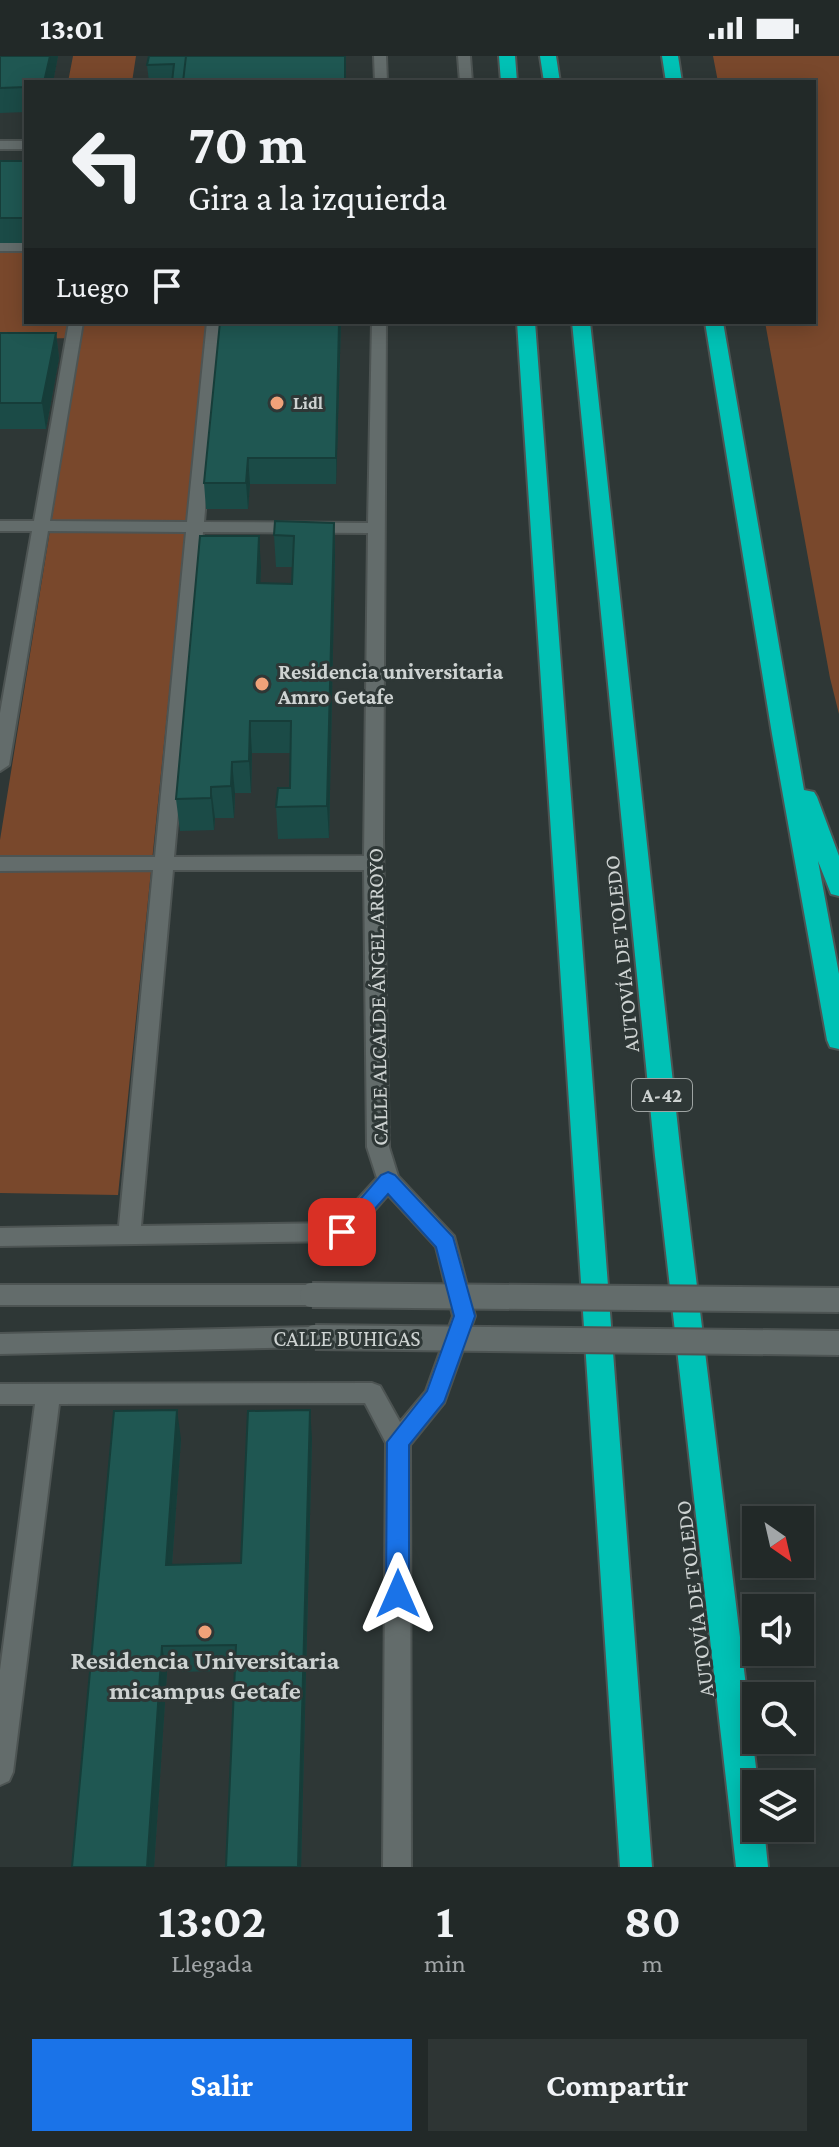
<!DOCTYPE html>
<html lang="es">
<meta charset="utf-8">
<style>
:root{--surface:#222928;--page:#2e3534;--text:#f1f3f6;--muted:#a2a6a8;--line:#3f4545;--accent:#1a73e8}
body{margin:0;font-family:"Crimson Pro",serif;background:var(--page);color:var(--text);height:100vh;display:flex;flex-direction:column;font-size:30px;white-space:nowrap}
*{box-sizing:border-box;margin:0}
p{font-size:26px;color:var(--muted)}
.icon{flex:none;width:44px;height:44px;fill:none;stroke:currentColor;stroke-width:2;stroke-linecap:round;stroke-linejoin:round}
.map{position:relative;height:1811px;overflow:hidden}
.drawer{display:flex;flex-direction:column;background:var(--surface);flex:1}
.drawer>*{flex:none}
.hud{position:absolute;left:24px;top:24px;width:792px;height:244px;border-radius:0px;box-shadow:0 4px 20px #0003,0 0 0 2px var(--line);background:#222928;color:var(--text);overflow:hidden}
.needle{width:52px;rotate:146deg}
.controls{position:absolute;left:742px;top:1450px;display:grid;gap:16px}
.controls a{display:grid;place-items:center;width:72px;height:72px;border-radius:0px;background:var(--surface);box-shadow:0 4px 20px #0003,0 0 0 2px var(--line);font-size:40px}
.pin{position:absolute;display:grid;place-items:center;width:68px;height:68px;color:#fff;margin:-34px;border-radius:16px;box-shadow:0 4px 12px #0006}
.me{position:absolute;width:88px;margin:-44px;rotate:0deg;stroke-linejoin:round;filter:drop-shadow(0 0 6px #0008)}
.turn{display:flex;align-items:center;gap:28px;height:168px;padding:0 32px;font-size:36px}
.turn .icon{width:104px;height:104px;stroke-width:2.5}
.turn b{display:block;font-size:56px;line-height:68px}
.then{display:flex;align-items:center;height:76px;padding:0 32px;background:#0003;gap:16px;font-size:30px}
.eta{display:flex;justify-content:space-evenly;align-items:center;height:136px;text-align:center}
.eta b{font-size:48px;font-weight:700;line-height:56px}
.action{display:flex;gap:16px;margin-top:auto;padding:16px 32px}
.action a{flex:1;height:92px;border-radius:0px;background:var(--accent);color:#fff;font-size:32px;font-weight:700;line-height:92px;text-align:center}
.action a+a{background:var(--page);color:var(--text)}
.status{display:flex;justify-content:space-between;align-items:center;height:56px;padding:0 40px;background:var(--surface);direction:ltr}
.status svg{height:22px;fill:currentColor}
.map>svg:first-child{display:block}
.green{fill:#79482c}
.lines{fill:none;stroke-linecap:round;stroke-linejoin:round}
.minor-casing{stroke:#4d5453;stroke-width:4}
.highway-casing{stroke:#4d5453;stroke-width:4}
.minor{fill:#636c6b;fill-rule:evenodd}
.highway{fill:#00c1b5;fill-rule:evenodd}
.minor-bridge-casing{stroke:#4d5453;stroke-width:28;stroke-linecap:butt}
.minor-bridge{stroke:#636c6b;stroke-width:24}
.wall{fill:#1b4b47}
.shaded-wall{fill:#163d39}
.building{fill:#1f5752;stroke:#163d39;stroke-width:2}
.route{fill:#1a73e8;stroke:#114b97;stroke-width:2}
.poi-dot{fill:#f0a279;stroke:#2e3736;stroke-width:3}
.labels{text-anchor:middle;stroke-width:6;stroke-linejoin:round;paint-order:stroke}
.far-poi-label{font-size:18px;font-weight:bold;fill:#ced3d2;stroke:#2e3736;text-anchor:start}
.shield{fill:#2e3736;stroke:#9ea4a3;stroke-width:2}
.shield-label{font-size:20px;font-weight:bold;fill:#ced3d2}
.poi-label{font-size:22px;font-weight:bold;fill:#ced3d2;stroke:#2e3736;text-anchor:start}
.street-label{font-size:22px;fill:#ced3d2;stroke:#2e3736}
.near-poi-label{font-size:26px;font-weight:bold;fill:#ced3d2;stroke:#2e3736}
</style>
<div class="status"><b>13:01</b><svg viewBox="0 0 49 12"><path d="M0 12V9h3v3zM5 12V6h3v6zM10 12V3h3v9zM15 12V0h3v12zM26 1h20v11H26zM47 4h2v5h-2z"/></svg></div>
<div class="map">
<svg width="839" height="1811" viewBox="0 0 839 1811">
<rect width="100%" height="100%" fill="#2e3736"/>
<path class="green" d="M73 0H136L132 26H68Z
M713 0H839V658L830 622 765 266H814V26H718Z
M0 196H26V266H207L118 1139 0 1137V784L81 282 0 283Z"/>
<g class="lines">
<g class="minor-casing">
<path id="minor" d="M374 0H386L387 26H375Z
M458 0H470L472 26H460Z
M0 85H26V93H0Z
M0 187H26V195H0Z
M69 266H83L50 465 187 466 207 266H221L204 466 368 467 372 266H386L383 784 389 1091 398 1120 454 1180 475 1260 444 1347 410 1389 411 1811H383L386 1387 365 1347 59 1348 13 1716 9 1725 0 1729V1614L35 1348H0V1328L372 1327 380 1330 400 1366 426 1335 453 1260 436 1191 388 1139 350 1182 342 1185 0 1190V1172L119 1170 153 814 0 815V801H155L186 476 48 475 9 709 0 715V657L32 475H0V465H34ZM203 476 368 477 364 800 174 801ZM173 814H364L367 1091 377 1122 336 1167 141 1170Z
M0 1229H312L320 1232 323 1239 320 1246 312 1249H0Z
M315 1271 323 1274 327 1281 323 1288 315 1291 0 1298V1278Z"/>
</g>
<g class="highway-casing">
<path id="highway" d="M499 0H515L517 26H501Z
M540 0H556L560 26H544Z
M662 0H678L682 26H666Z
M517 266H535L652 1811H620Z
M572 266H590L681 1100 758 1728 756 1772H764L768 1811H736L655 1100Z
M705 266H723L804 734 814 736 817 741 839 800V840L831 838 818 805 839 918V993L830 991 827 984 772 678Z"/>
</g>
<use href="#minor" class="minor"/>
<use href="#highway" class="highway"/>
<g class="minor-bridge-casing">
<path id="minor-bridge" d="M312 1239 839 1244
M315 1281 839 1287"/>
</g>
<use href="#minor-bridge" class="minor-bridge"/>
</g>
<path class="wall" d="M0 0H58L53 26H26V56L0 57Z
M149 0 346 26H149L147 9Z
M0 105H26V187H0Z
M220 266H341L336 428H250L248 453H206L204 427Z
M0 277H56L59 302 46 373H0Z
M334 467 335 499 329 782 278 783 276 751 290 732 291 697H252L251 737H235L234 762H215L214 774 180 775 176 743 261 511 260 527 292 528 293 511H276L274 479Z
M312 1382 301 1811H226L235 1615 167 1616 154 1811H72L181 1383 172 1509 241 1507Z"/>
<path class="shaded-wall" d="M50 0H58L53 26H44Z
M339 266H341L336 428V402Z
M56 277 59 302 46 373 42 347Z
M248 402 250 428 248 453 246 427Z
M334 467 335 499 329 782 327 750Z
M259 480 261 511 259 559 257 527Z
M250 665 252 697 251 737 249 705Z
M232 706 235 737 234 762 231 730Z
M211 731 215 762 214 774 211 742Z
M177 1354 181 1383 170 1536 166 1509Z
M310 1354 312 1382 301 1811H298Z
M162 1590 167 1616 154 1811H147Z"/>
<path class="building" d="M0 0H50L44 26H26V31L0 32Z
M149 0H186L183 26H172L174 8 147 9Z
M186 0H345V26H183Z
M0 105H26V162H0Z
M220 266H339L336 402H248L246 427H204Z
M0 277H56L42 347H0Z
M275 465 334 467 327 750 276 751 278 732H290L291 665H250L249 705 232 706 231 730 211 731V742L176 743 200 480H259L257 527 292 528 294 480 274 479Z
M177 1354 166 1509 241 1507 248 1355 310 1354 298 1811H226L236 1589 162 1590 147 1811H72L114 1355Z"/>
<path class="route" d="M388 1116 395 1119 453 1181 475 1260 444 1346 409 1389V1538L406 1545 398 1548 390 1545 386 1538 387 1386 427 1335 454 1260 436 1191 388 1138 349 1182 342 1185 335 1182 332 1176 381 1119Z"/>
<g class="poi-dot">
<circle cx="277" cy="347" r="8"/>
<circle cx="262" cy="628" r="8"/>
<circle cx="205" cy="1576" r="8"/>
</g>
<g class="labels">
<g class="far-poi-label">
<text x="293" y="353">Lidl</text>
</g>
<rect class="shield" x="632" y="1023" width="60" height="32" rx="6"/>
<g class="shield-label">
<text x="662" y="1046">A-42</text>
</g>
<g class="poi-label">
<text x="278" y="623">Residencia universitaria<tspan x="278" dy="25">Amro Getafe</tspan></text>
</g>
<g class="street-label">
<text transform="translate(621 898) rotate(-96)" y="8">AUTOVÍA DE TOLEDO</text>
<text transform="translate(377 941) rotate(-91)" y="8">CALLE ALCALDE ÁNGEL ARROYO</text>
<text x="347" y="1290">CALLE BUHIGAS</text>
<text transform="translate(694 1543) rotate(-97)" y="8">AUTOVÍA DE TOLEDO</text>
</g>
<g class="near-poi-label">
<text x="205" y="1613">Residencia Universitaria<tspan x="205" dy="30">micampus Getafe</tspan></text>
</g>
</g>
</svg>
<div class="controls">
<a><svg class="needle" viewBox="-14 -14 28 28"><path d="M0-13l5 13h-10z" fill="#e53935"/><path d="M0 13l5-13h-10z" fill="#a2a6a8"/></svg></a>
<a><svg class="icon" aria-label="sound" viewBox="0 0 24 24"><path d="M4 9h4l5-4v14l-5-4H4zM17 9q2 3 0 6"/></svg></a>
<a><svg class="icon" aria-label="search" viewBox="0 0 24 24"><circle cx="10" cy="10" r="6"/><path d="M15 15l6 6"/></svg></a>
<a><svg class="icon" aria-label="layers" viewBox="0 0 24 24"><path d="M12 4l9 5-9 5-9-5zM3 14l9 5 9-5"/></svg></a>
</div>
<div class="pin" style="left:342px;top:1176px;background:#d93025"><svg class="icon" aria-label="arrive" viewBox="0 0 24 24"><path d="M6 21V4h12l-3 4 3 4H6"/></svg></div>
<svg class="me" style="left:398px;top:1538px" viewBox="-20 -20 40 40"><path d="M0-17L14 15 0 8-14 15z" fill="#1a73e8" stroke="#fff" stroke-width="4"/></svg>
<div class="hud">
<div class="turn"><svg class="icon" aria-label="left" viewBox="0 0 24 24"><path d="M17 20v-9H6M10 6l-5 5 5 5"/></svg><div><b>70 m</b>Gira a la izquierda</div></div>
<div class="then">Luego<svg class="icon" aria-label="arrive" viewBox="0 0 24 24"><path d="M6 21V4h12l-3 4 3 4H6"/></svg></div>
</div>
</div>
<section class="drawer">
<div class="eta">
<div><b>13:02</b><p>Llegada</p></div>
<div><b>1</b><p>min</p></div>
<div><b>80</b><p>m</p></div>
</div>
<div class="action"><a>Salir</a><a>Compartir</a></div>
</section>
